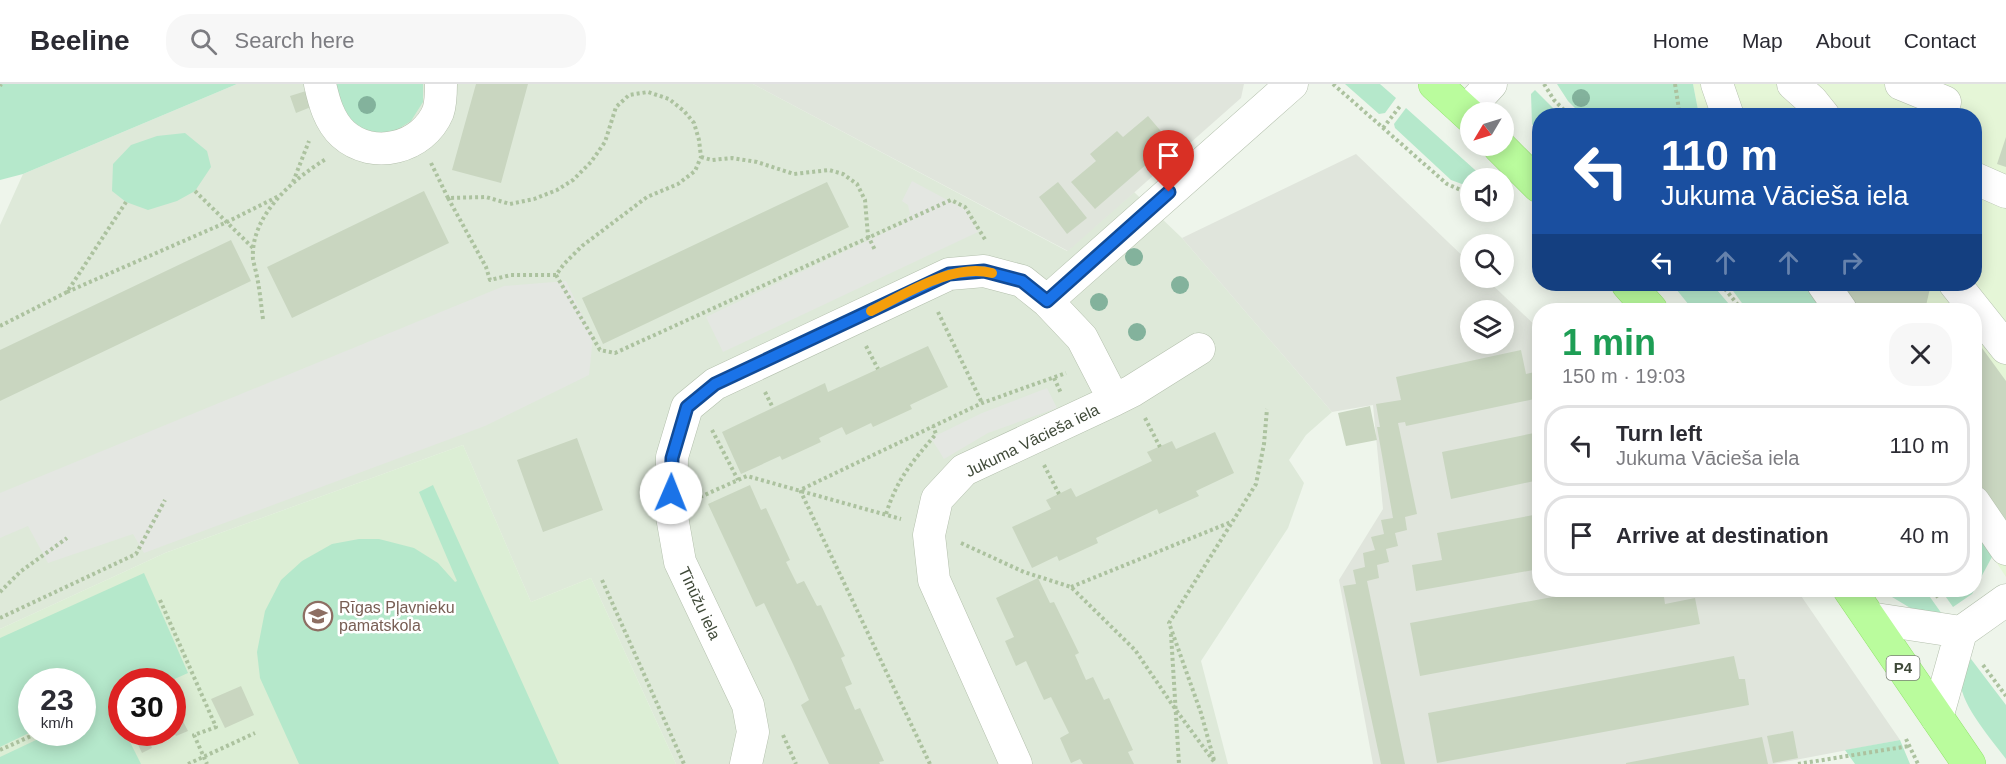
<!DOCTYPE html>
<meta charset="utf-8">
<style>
:root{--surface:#fff;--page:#f7f7f7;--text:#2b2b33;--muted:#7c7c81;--line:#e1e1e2}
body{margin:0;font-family:Helvetica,sans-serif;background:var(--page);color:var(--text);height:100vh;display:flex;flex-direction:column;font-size:22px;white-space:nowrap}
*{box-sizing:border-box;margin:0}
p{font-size:20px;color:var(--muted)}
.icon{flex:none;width:33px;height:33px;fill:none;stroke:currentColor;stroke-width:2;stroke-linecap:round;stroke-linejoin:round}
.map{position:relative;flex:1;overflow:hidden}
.panel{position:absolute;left:1532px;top:219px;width:450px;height:294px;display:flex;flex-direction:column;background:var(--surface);border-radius:24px;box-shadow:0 3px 15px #0003}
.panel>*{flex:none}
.top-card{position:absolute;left:1532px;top:24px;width:450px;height:183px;border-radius:24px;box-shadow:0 3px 15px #0003;background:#1a4fa0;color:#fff;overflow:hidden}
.needle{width:39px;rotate:232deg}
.controls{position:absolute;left:1460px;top:18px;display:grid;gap:12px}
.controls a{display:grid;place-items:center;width:54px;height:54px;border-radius:50%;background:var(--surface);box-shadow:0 3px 15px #0003;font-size:30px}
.speed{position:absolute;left:18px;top:584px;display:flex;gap:12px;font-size:30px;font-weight:700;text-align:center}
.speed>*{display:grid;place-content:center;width:78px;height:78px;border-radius:50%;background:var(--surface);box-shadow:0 3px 15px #0003;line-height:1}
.speed small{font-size:15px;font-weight:400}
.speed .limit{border:9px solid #d22;background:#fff;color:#111}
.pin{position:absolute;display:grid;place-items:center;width:51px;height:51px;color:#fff;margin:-62px -26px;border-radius:50% 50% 50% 0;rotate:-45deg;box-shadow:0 0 6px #0007}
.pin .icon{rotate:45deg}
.me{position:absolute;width:66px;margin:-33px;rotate:1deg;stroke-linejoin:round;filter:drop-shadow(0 0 4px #0008)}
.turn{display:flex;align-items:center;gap:21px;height:126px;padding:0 30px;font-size:27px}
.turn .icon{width:78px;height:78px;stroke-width:2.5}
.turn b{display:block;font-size:42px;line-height:51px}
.lanes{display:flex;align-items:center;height:57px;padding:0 30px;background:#0003;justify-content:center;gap:30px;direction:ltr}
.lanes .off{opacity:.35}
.round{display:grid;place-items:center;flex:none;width:63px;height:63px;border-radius:24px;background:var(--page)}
.head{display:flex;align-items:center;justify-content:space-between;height:102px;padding:0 30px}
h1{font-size:36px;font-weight:700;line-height:45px;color:#1e9e55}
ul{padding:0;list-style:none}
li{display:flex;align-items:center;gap:18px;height:81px;margin:0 12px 9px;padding:0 18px;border:3px solid var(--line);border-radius:24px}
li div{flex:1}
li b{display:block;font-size:22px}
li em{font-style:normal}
header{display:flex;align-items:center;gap:36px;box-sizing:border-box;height:84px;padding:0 30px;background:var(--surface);border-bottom:2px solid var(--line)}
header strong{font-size:28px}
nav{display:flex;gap:33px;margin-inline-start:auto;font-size:21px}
.search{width:420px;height:54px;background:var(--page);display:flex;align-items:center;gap:15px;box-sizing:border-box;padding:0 21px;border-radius:24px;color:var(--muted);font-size:22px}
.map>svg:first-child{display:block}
.residential{fill:#dee9d9}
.commercial{fill:#e5f6d7}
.industrial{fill:#e0e5dc;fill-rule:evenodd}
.education{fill:#dceed5;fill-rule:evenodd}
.green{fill:#b5e8cb}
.parking{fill:#e4e7e2}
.building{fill:#c9d6c0}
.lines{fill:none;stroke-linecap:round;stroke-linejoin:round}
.minor-casing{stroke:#b4c0ad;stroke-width:33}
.major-casing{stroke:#92e26c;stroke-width:34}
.path{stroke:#acc29f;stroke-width:4;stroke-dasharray:3 3;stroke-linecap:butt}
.minor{stroke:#fff;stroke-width:32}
.major{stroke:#bafc9d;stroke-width:33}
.tree{fill:#83b29c}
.route-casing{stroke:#114b97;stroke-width:15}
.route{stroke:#1a73e8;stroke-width:10}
.slow{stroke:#f59e0b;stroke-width:10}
.labels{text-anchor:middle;stroke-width:5;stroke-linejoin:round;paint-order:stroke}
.shield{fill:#fff;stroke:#798074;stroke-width:1.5}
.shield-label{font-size:15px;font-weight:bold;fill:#3f4938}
.street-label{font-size:16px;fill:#3f4938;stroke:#fff}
.education-label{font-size:16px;fill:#785e54;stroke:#fff;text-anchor:start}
</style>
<header>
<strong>Beeline</strong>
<div class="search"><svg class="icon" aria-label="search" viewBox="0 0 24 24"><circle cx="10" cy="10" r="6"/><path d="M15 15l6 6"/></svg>Search here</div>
<nav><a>Home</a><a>Map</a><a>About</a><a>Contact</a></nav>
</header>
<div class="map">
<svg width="2006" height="680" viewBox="0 0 2006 680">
<rect width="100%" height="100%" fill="#eef5eb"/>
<path class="residential" d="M237 0H753L1067 167 1134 108 1182 154 1332 328 1306 351 1289 376 1304 399 1288 444 1201 577 1228 680H676L591 494 531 518 463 361 165 469 0 545V141L23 90Z"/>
<path class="commercial" d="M1693 0H2006V493L1974 444V226H1822L1804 200H1974V32L1699 31Z"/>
<path class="industrial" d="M753 0H1244L1241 14 1068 167Z
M1356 70 1470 179V194H1485L1539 245V506H1797L1900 656 1774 680H1373L1339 496 1383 425 1373 321 1332 328 1182 154ZM1470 226H1503V260H1470Z"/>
<path class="education" d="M463 361 531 518 591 494 676 680H0V545L165 469ZM32 597H82V648H32ZM122 597H172V648H122Z"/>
<path class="green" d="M0 0H237L23 90 0 96Z
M333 0H423V18L411 37 392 49 370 51 350 42Z
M1345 0H1380L1396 14 1385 29 1379 30Z
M1557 0H1693L1699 31H1582L1568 17Z
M1535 6 1560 31 1539 32V52L1532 40 1531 10Z
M1406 24 1484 94H1470V103L1451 96 1395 44 1394 40Z
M185 49 207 67 211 83 195 107 177 117 148 126 126 118 112 107 113 80 131 61 157 52Z
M1672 200H1712L1734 226H1693Z
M1728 200H1804L1822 226H1747Z
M433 401 559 680H299L260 594 257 568 265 527 281 496 302 477 332 460 359 455H379L414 464 438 479 455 498 457 497 419 408Z
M1974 444 1993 471 1972 510 1953 523 1941 506H1974Z
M144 489 188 589 170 597H122L121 620 114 624 121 640 122 648H125L141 680H0V673L53 648H82L83 634 88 631 83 623 82 597H32L31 648 0 663V554Z
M1887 506H1925L1942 530 1922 531 1892 513Z
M1971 575 2006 621V675C1993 657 1959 619 1961 597 1961 589 1967 581 1971 575Z
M1900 656 1910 680H1855L1845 666Z"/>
<path class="parking" d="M912 97 966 126 978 148 723 268 706 233 903 140 910 130 908 121 902 117Z
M566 197 593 253 589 291 485 342 144 469 133 450 48 479 28 442 0 454V409L504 202Z
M1047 304 1057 324 988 349 944 375 931 354 982 329Z"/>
<path class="building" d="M476 0H528L501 99 452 86Z
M306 7 311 23 296 29 290 12Z
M1148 32 1171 59 1095 125 1071 98 1096 77 1090 70 1117 47 1123 53Z
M2006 53V83L1997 80Z
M827 98 849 143 603 260 582 214Z
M1058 98 1087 134 1067 150 1039 113Z
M424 107 449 159 292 234 267 183Z
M231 156 251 197 0 317V266Z
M1832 200H1931L1925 226H1850Z
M1974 253 2006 297V443L1974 399Z
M928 262 948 303 910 321 912 325 873 343 871 339 846 351 842 343 819 354 821 358 782 376 780 372 741 390 722 348 825 299 828 308Z
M1521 266 1526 290 1539 287V314L1406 342 1405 338 1398 339 1417 430 1405 433 1407 446 1395 449 1398 462 1386 465 1389 478 1377 481 1379 494 1367 497 1405 680H1381L1343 502 1356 500 1353 486 1365 483 1363 469 1375 466 1371 453 1384 450 1381 436 1393 434 1377 343H1380L1376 320 1401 316 1396 293Z
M1370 322 1377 356 1346 362 1338 329Z
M1215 348 1234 389 1196 407 1199 412 1159 430 1157 425 1096 454 1098 459 1059 477 1057 472 1032 484 1012 443 1051 425 1046 416 1071 404 1076 413 1152 377 1147 368 1172 357 1176 365Z
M1539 348V396L1451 415 1442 368Z
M577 354 603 426 543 448 517 376Z
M750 401 761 426 766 424 790 476 786 478 797 500 804 497 817 522 821 521 845 572 841 574 852 600 845 603 855 626 860 624 884 677 879 678 880 680H829L801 621 809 616 793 580 764 519 756 523 708 420Z
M1539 430V485L1416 507 1412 481 1442 476 1437 449Z
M1038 494 1050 519 1054 518 1079 569 1075 571 1086 596 1093 593 1104 616 1109 614 1133 666 1128 668 1134 680H1083L1080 675 1071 679 1060 654 1069 649 1051 613 1044 616 1026 577 1016 582 1005 557 1014 553 996 514Z
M1591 506H1663L1665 520 1695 514 1700 540 1420 592 1410 539Z
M1734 572 1739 595H1745L1749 621 1437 679 1428 629Z
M241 602 254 631 225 644 211 615Z
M172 616 188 647 176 652 172 645Z
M1793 647 1798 674 1773 679 1767 652Z
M132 648H145L152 664 142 669Z
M1762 653 1768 680H1626V679Z"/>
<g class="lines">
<g class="minor-casing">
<path id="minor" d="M320 0C324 18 329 37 343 50 373 77 423 64 438 28 441 19 441 9 441 0
M1717 0 1728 32
M1793 0 1812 17 1824 32
M1901 0 1945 18
M1466 27 1491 0
M1974 94 2006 108
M1823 200 1841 226
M1955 200 2006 264
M1047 217 1292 0
M1114 316 1132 307 1199 265
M1974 418 2006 465
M1869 534 1961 548
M1937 634 1961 548 2006 516
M746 680 753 648 748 621 680 478 671 427 672 373 687 323 715 300 949 190 984 187 1022 197 1047 217 1082 254 1114 316 964 386 937 415 929 451 934 496 1016 680"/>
</g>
<g class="major-casing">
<path id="major" d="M1435 0 1470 32
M1499 62 1539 102
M1628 200 1651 226
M1850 506 1969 680"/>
</g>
<path class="path" d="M1333 0 1447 100 1470 110
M1544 0 1554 16 1570 32
M1675 0 1680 32
M0 2 1 0
M1383 44 1401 21
M701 73 712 76 732 74 757 78 794 90 829 86 843 90 857 100 865 116 868 152 875 166
M431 79 448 114 486 113 510 120 534 115 557 106 573 96 591 78 605 58 616 23 629 11 648 8 669 15 684 27 694 39 699 56 701 73 695 87 678 100 647 113 582 162 564 180 556 191 600 266 615 269 951 116 965 123 986 157
M293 98 309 57
M195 107 254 165
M448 114 486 183 490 196 511 191H556
M1721 200 1742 226
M67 208 227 138 279 112
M938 228 982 319
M263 235C261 221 260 207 257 193 256 187 254 181 253 175 250 132 293 95 326 75
M0 242 67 208 126 118
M866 262 878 285
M1054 294 1061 309
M765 308 773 324
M1145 334 1160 363
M712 346 738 396
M1044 381 1059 410
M700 413 747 392 901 435
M886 430C897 395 912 378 936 350L933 342
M961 459 1024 488 1071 503 1135 566 1176 626 1215 679
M602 496 684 680
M1071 503 1231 438
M1933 506 1939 515
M0 508 20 488 67 454
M160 516 216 643 194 651 207 680
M0 534 136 470 165 416
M1171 550 1179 680
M1983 581 2006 612
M783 651 796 680
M1906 655 1918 680
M0 666 40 648
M1214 676 1201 629 1169 539 1256 400 1264 360 1267 325
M188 680 255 649
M930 680 800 406 982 319 1066 289
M1798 680 1909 662"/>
<use href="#minor" class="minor"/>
<use href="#major" class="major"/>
</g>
<g class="tree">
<circle cx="1581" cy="14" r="9"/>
<circle cx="367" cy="21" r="9"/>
<circle cx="1134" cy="173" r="9"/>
<circle cx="1180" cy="201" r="9"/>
<circle cx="1099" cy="218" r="9"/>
<circle cx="1137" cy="248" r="9"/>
</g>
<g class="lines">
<g class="route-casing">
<path id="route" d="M671 409 672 374 687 323 715 300 949 190 984 187 1022 197 1047 217 1169 108"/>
</g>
<use href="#route" class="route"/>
<path class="slow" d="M871 227C906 210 952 179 992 189"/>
</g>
<defs>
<g id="school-ring" transform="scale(1.5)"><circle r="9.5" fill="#fff" stroke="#8d6e63" stroke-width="1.5"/><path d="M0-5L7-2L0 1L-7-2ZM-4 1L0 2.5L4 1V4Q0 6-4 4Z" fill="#8d6e63"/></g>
</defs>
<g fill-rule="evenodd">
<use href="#school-ring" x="318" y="532"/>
</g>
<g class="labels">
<rect class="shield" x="1886.5" y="572" width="33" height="24" rx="4.5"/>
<g class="shield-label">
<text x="1903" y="589">P4</text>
</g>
<g class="street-label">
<text transform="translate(1032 356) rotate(-26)" y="6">Jukuma Vācieša iela</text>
<text transform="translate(700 519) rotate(65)" y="6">Tīnūžu iela</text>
</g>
<g class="education-label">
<text x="339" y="529">Rīgas Pļavnieku<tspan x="339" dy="18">pamatskola</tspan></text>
</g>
</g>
</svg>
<div class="controls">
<a><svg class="needle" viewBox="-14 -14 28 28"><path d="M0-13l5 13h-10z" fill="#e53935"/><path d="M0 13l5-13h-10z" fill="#7c7c81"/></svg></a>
<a><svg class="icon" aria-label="sound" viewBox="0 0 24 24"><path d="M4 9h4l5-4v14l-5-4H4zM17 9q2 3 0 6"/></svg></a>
<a><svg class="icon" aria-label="search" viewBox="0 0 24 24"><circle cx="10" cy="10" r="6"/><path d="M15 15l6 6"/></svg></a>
<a><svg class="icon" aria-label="layers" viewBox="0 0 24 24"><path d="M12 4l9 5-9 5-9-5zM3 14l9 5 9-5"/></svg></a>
</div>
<div class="speed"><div>23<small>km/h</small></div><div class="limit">30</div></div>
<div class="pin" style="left:1169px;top:108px;background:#d93025"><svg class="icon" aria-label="arrive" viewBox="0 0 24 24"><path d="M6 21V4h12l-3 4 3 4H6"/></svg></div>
<svg class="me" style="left:671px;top:409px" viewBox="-20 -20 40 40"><circle r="19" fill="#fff"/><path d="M0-13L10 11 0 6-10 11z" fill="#1a73e8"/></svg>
<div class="top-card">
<div class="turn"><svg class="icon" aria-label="left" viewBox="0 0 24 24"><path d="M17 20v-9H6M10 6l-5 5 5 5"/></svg><div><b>110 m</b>Jukuma Vācieša iela</div></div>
<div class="lanes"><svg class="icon" aria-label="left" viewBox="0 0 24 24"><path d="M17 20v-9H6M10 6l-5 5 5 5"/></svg><svg class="icon off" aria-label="ahead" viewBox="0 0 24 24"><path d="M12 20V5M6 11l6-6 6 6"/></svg><svg class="icon off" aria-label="ahead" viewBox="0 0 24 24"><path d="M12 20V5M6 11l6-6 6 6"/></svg><svg class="icon off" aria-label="right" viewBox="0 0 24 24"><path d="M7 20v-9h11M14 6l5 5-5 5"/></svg></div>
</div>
<section class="panel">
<div class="head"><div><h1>1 min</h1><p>150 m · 19:03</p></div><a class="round"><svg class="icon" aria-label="close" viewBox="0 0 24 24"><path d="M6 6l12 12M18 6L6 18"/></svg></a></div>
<ul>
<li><svg class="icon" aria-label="left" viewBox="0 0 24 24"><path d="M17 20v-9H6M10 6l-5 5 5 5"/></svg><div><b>Turn left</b><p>Jukuma Vācieša iela</p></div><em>110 m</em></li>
<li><svg class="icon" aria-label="arrive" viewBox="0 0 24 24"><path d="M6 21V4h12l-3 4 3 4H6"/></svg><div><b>Arrive at destination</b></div><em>40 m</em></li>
</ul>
</section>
</div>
